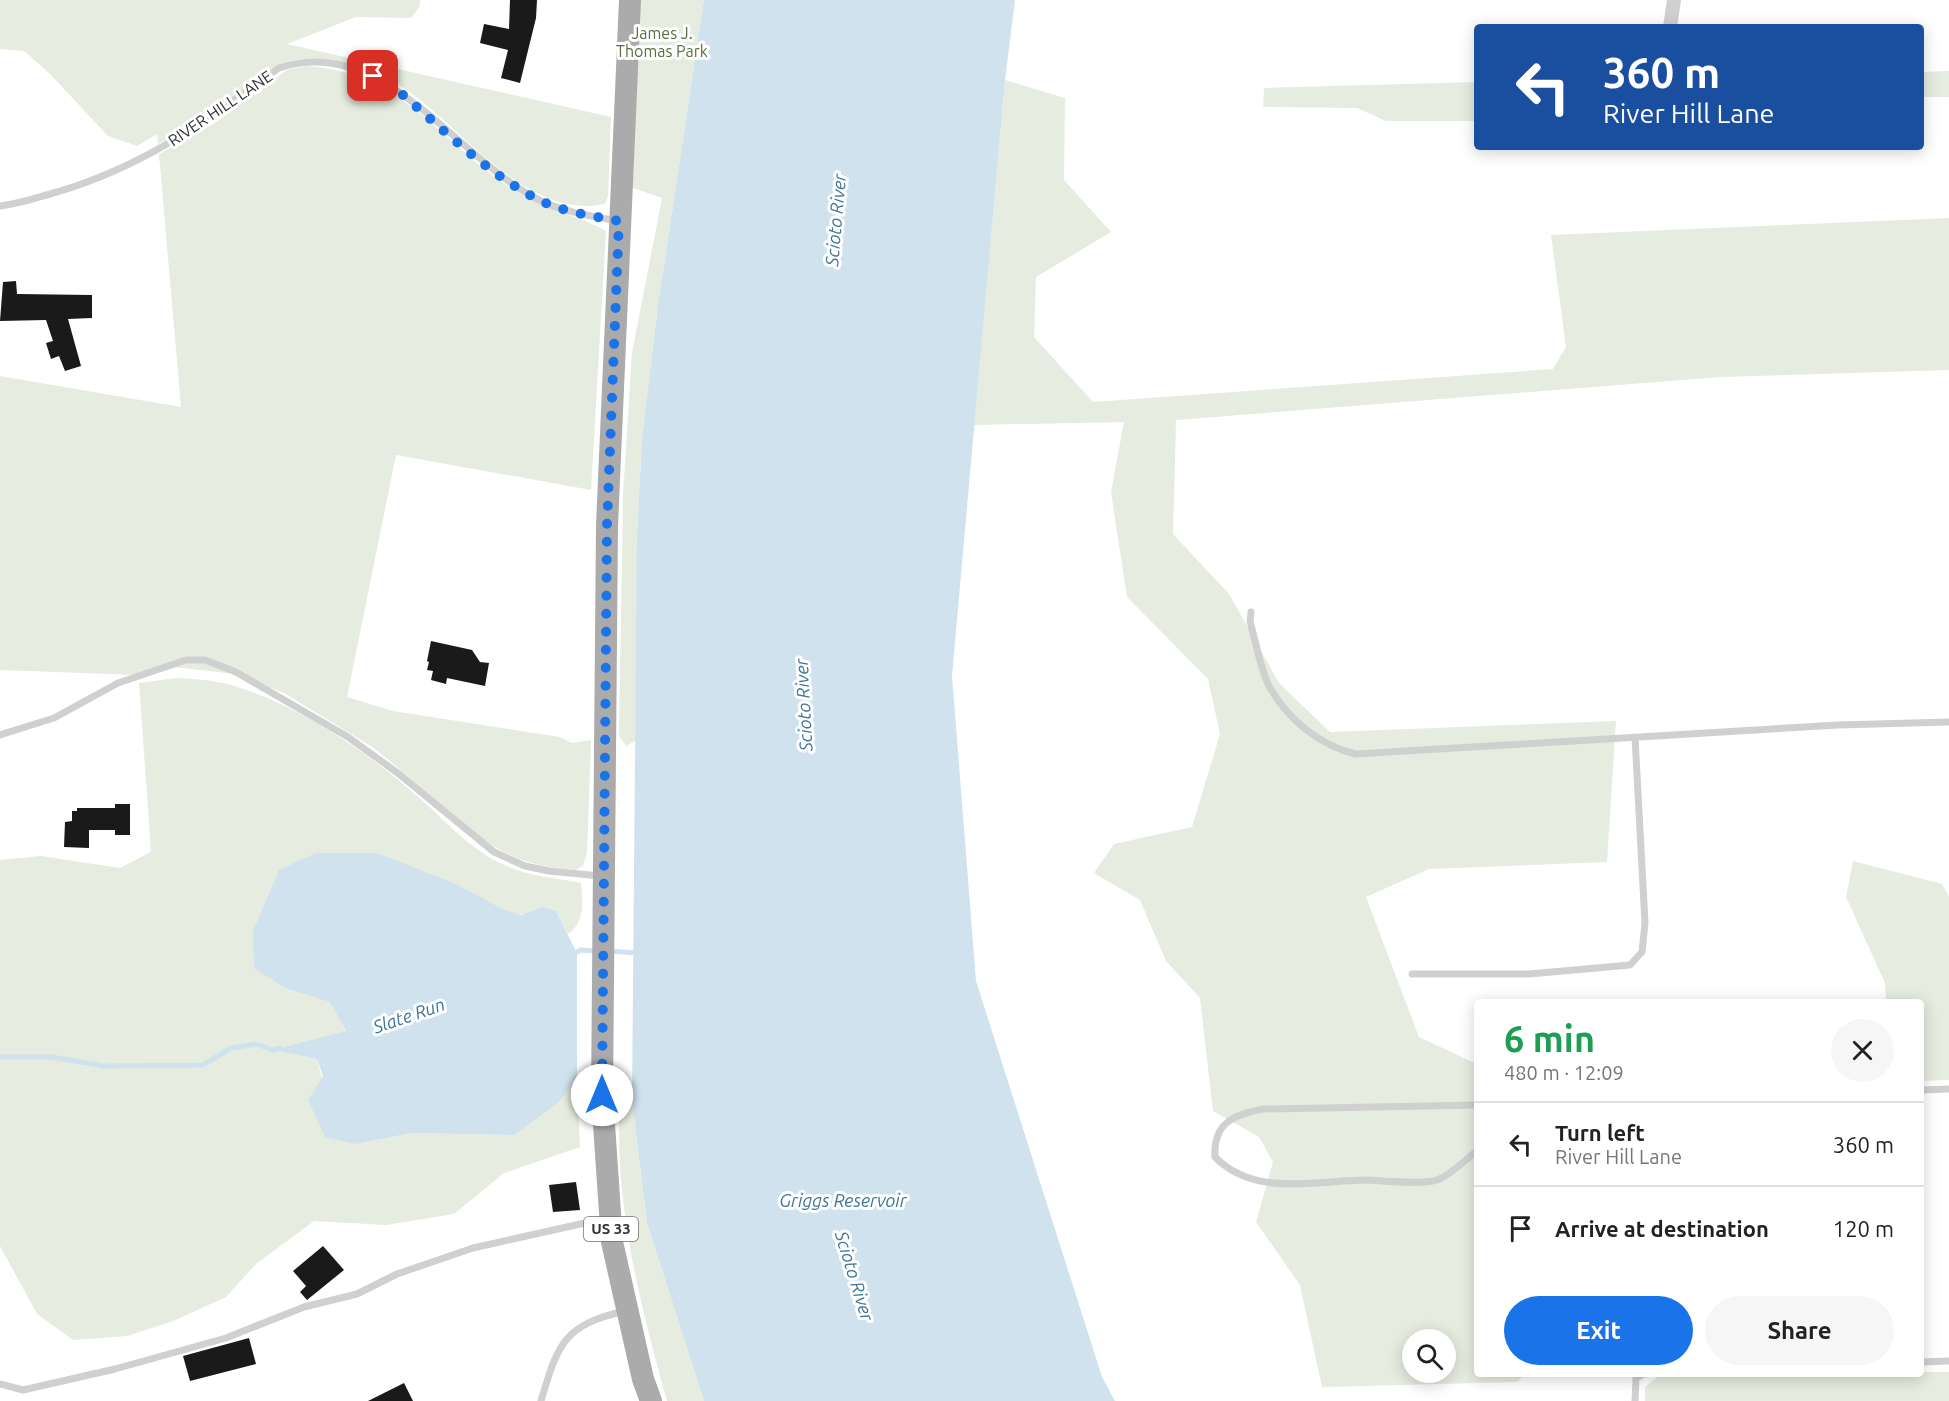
<!DOCTYPE html>
<meta charset="utf-8">
<style>
:root{--surface:#fff;--page:#f6f6f6;--text:#222;--muted:#767676;--line:#e0e0e0;--accent:#1a73e8}
body{margin:0;font-family:Ubuntu,sans-serif;background:var(--page);color:var(--text);height:100vh;display:flex;flex-direction:column;font-size:22px;white-space:nowrap}
*{box-sizing:border-box;margin:0}
p{font-size:20px;color:var(--muted)}
.icon{flex:none;width:33px;height:33px;fill:none;stroke:currentColor;stroke-width:2;stroke-linecap:round;stroke-linejoin:round}
.map{position:relative;flex:1;overflow:hidden}
.sheet{position:absolute;left:1474px;top:999px;width:450px;height:378px;display:flex;flex-direction:column;background:var(--surface);border-radius:6px;box-shadow:0 3px 15px #0003}
.sheet>*{flex:none}
.banner{position:absolute;left:1474px;top:24px;width:450px;height:126px;border-radius:6px;box-shadow:0 3px 15px #0003;background:#1a4fa0;color:#fff;overflow:hidden}
.tools{position:absolute;left:1402px;top:1329px;display:grid;gap:12px}
.tools a{display:grid;place-items:center;width:54px;height:54px;border-radius:50%;background:var(--surface);box-shadow:0 3px 15px #0003;font-size:30px}
.pin{position:absolute;display:grid;place-items:center;width:51px;height:51px;color:#fff;margin:-26px;border-radius:12px;box-shadow:0 3px 9px #0006}
.me{position:absolute;width:66px;margin:-33px;rotate:0deg;stroke-linejoin:round;filter:drop-shadow(0 0 4px #0008)}
.turn{display:flex;align-items:center;gap:21px;height:126px;padding:0 30px;font-size:27px}
.turn .icon{width:78px;height:78px;stroke-width:2.5}
.turn b{display:block;font-size:42px;line-height:51px}
.round{display:grid;place-items:center;flex:none;width:63px;height:63px;border-radius:32px;background:var(--page)}
.head{display:flex;align-items:center;justify-content:space-between;height:102px;padding:0 30px}
h1{font-size:36px;font-weight:700;line-height:45px;color:#1e9e55}
.action{display:flex;gap:12px;margin-top:auto;padding:12px 30px}
.action a{flex:1;height:69px;border-radius:36px;background:var(--accent);color:#fff;font-size:24px;font-weight:700;line-height:69px;text-align:center}
.action a+a{background:var(--page);color:var(--text)}
ul{padding:0;list-style:none}
li{display:flex;align-items:center;gap:18px;height:84px;padding:0 30px;border-top:2px solid var(--line)}
li div{flex:1}
li b{display:block;font-size:22px}
li em{font-style:normal}
.map>svg:first-child{display:block}
.green{fill:#e6ecdf;fill-rule:evenodd}
.water{fill:#cfe2ee}
.lines{fill:none;stroke-linecap:round;stroke-linejoin:round}
.stream{stroke:#cfe2ee;stroke-width:5}
.building{fill:#1a1a1a}
.service{stroke:#d0d0d0;stroke-width:7}
.minor{stroke:#d0d0d0;stroke-width:14}
.primary{stroke:#ababab;stroke-width:22}
.route{stroke:#1a73e8;stroke-width:10;stroke-dasharray:0 18}
.labels{text-anchor:middle;stroke-width:6;stroke-linejoin:round;paint-order:stroke}
.shield{fill:#fff;stroke:#707070;stroke-width:1.5}
.shield-label{font-size:15px;font-weight:bold;fill:#333}
.park-label{font-size:16px;fill:#56703f;stroke:#fff}
.street-label{font-size:16px;fill:#333;stroke:#fff}
.water-label{font-size:18px;font-style:italic;fill:#3f7597;stroke:#fff}
</style>
<div class="map">
<svg width="1949" height="1401" viewBox="0 0 1949 1401">
<rect width="100%" height="100%" fill="#fff"/>
<path class="green" d="M0 0H420V6L411 18 356 17 287 44 611 117 608 196 605 204C524 221 458 121 398 84 377 71 353 63 329 60 310 58 293 57 276 66L205 119 158 144 157 134 137 146 108 136 50 74 24 51 0 49Z
M628 0H704L658 305 642 438 637 535V740L626 746 619 736 623 495 632 353 662 198 622 184Z
M307 66C409 73 442 148 522 195 549 211 580 216 606 231L591 490 396 455 347 697 393 711 560 737 572 743 591 740 587 853 583 865 576 870C541 868 513 860 484 840L374 748 284 693 235 674 174 667 138 675 0 670V376L181 407 159 154 215 123 287 70Z
M1949 71V97H1922V72Z
M1005 80 1065 98 1064 180 1111 232 1036 277 1034 337 1093 402 1553 369 1566 347 1551 235 1949 218V370L1720 377 1176 420 1173 534 1229 594 1279 683 1330 732 1616 721 1607 862 1429 869 1366 897 1419 1037 1477 1064 1478 1374H1524L1518 1382 1322 1387 1300 1285 1256 1222 1273 1162 1259 1137 1213 1111 1200 998 1166 961 1140 900 1094 873 1114 844 1192 827 1220 734 1208 679 1127 597 1111 492 1124 422 974 425ZM1413 1340H1446V1372H1413Z
M1477 82V121H1386L1357 108 1263 107 1264 88Z
M176 678C194 679 213 680 231 685 298 705 365 750 417 796 445 820 468 848 502 864 526 876 555 878 581 883 583 901 585 923 568 934L556 911C536 905 534 916 519 914 498 912 477 895 458 885L285 988 331 1002 346 1032 275 1050 317 1059 322 1078 308 1100 356 1144 412 1133 514 1135 557 1104 577 1080 580 1147 504 1173 454 1214 386 1225 314 1221 256 1264 226 1297 173 1321 127 1336 73 1340 37 1314 0 1246V860L41 856 120 868 151 852 139 683Z
M1853 861 1942 884 1949 897V1080L1922 1081V1002H1886L1885 983 1846 897Z
M632 1100 647 1223 704 1401H667C640 1304 614 1204 620 1103Z
M1922 1372H1949V1401H1645V1387L1660 1375Z"/>
<path class="water" d="M704 0H1015L1005 80 952 676 976 981 1102 1377 1115 1401H704L647 1223 632 1100 637 535 642 438 658 305Z
M316 853H377L458 885 502 909 521 915 543 907 556 911 577 953V1080L557 1104 514 1135 412 1133 356 1144 325 1137 308 1100 323 1076 317 1059 273 1050 346 1031 330 1002 285 988 254 968 253 931 279 870Z"/>
<g class="lines">
<path class="stream" d="M609 951 638 953
M571 955 581 950 599 951
M0 1057H52L104 1066 203 1065 231 1048 256 1044 273 1050 280 1048"/>
</g>
<path class="building" d="M510 0H537L536 18 520 83 501 78 508 50 480 43 484 24 509 29Z
M16 281 17 294 92 295V318L68 319 81 366 65 371 59 356 51 359 46 343 53 341 46 320 0 321 3 282Z
M431 641 472 650 480 662 489 663 485 686 447 678 446 684 431 680 433 671 427 670 429 662 427 661Z
M115 804H130V835H115V830H89V848L64 847 65 822 72 821V811H77V808H115Z
M576 1182 580 1210 553 1212 549 1185Z
M323 1246 344 1270 307 1300 300 1292 306 1286 293 1271Z
M249 1338 256 1364 190 1381 183 1356Z
M404 1383 413 1401H368Z"/>
<g class="lines">
<path class="service" d="M0 206C20 204 38 197 57 192 147 165 205 121 279 68 383 33 457 159 539 200 564 212 591 216 618 221
M1251 612 1250 622C1256 641 1261 673 1270 688 1289 720 1320 746 1356 754L1838 725 1949 722
M0 735 54 718 118 683 186 660H205L236 672 348 737 399 774 494 852 525 866 549 871 600 876
M1412 974H1529L1630 965 1642 952 1645 923 1635 737
M1922 1090 1949 1089
M1478 1105 1264 1109C1234 1114 1213 1123 1215 1157 1255 1198 1317 1180 1368 1180 1386 1181 1421 1185 1437 1180 1451 1175 1466 1159 1478 1150
M1922 1362 1949 1361
M0 1384 23 1390 115 1369 226 1338 304 1307 357 1294 397 1274 473 1248 607 1218
M541 1401C558 1344 563 1325 625 1311
M1635 1401 1636 1378 1644 1374"/>
<path class="minor" d="M1670 27 1674 0"/>
<path class="primary" d="M630 0 607 525 602 1095 612 1242 643 1379 651 1401"/>
</g>
<g class="lines">
<path class="route" d="M373 76 390 84C437 123 484 172 539 200 564 212 592 216 619 221L607 525 602 1095"/>
</g>
<g class="labels">
<rect class="shield" x="584" y="1217" width="54" height="24" rx="4.5"/>
<g class="shield-label">
<text x="611" y="1234">US 33</text>
</g>
<g class="park-label">
<text x="662" y="39">James J.<tspan x="662" dy="18">Thomas Park</tspan></text>
</g>
<g class="street-label">
<text transform="translate(220 108) rotate(-34)" y="6">RIVER HILL LANE</text>
</g>
<g class="water-label">
<text transform="translate(836 220) rotate(-85)" y="6">Scioto River</text>
<text transform="translate(804 705) rotate(-93)" y="6">Scioto River</text>
<text transform="translate(409 1016) rotate(-19)" y="6">Slate Run</text>
<text x="843" y="1207">Griggs Reservoir</text>
<text transform="translate(854 1276) rotate(73)" y="6">Scioto River</text>
</g>
</g>
</svg>
<div class="tools">
<a><svg class="icon" aria-label="search" viewBox="0 0 24 24"><circle cx="10" cy="10" r="6"/><path d="M15 15l6 6"/></svg></a>
</div>
<div class="pin" style="left:373px;top:76px;background:#d93025"><svg class="icon" aria-label="arrive" viewBox="0 0 24 24"><path d="M6 21V4h12l-3 4 3 4H6"/></svg></div>
<svg class="me" style="left:602px;top:1095px" viewBox="-20 -20 40 40"><circle r="19" fill="#fff"/><path d="M0-13L10 11 0 6-10 11z" fill="#1a73e8"/></svg>
<div class="banner">
<div class="turn"><svg class="icon" aria-label="left" viewBox="0 0 24 24"><path d="M17 20v-9H6M10 6l-5 5 5 5"/></svg><div><b>360 m</b>River Hill Lane</div></div>
</div>
<section class="sheet">
<div class="head"><div><h1>6 min</h1><p>480 m · 12:09</p></div><a class="round"><svg class="icon" aria-label="close" viewBox="0 0 24 24"><path d="M6 6l12 12M18 6L6 18"/></svg></a></div>
<ul>
<li><svg class="icon" aria-label="left" viewBox="0 0 24 24"><path d="M17 20v-9H6M10 6l-5 5 5 5"/></svg><div><b>Turn left</b><p>River Hill Lane</p></div><em>360 m</em></li>
<li><svg class="icon" aria-label="arrive" viewBox="0 0 24 24"><path d="M6 21V4h12l-3 4 3 4H6"/></svg><div><b>Arrive at destination</b></div><em>120 m</em></li>
</ul>
<div class="action"><a>Exit</a><a>Share</a></div>
</section>
</div>
